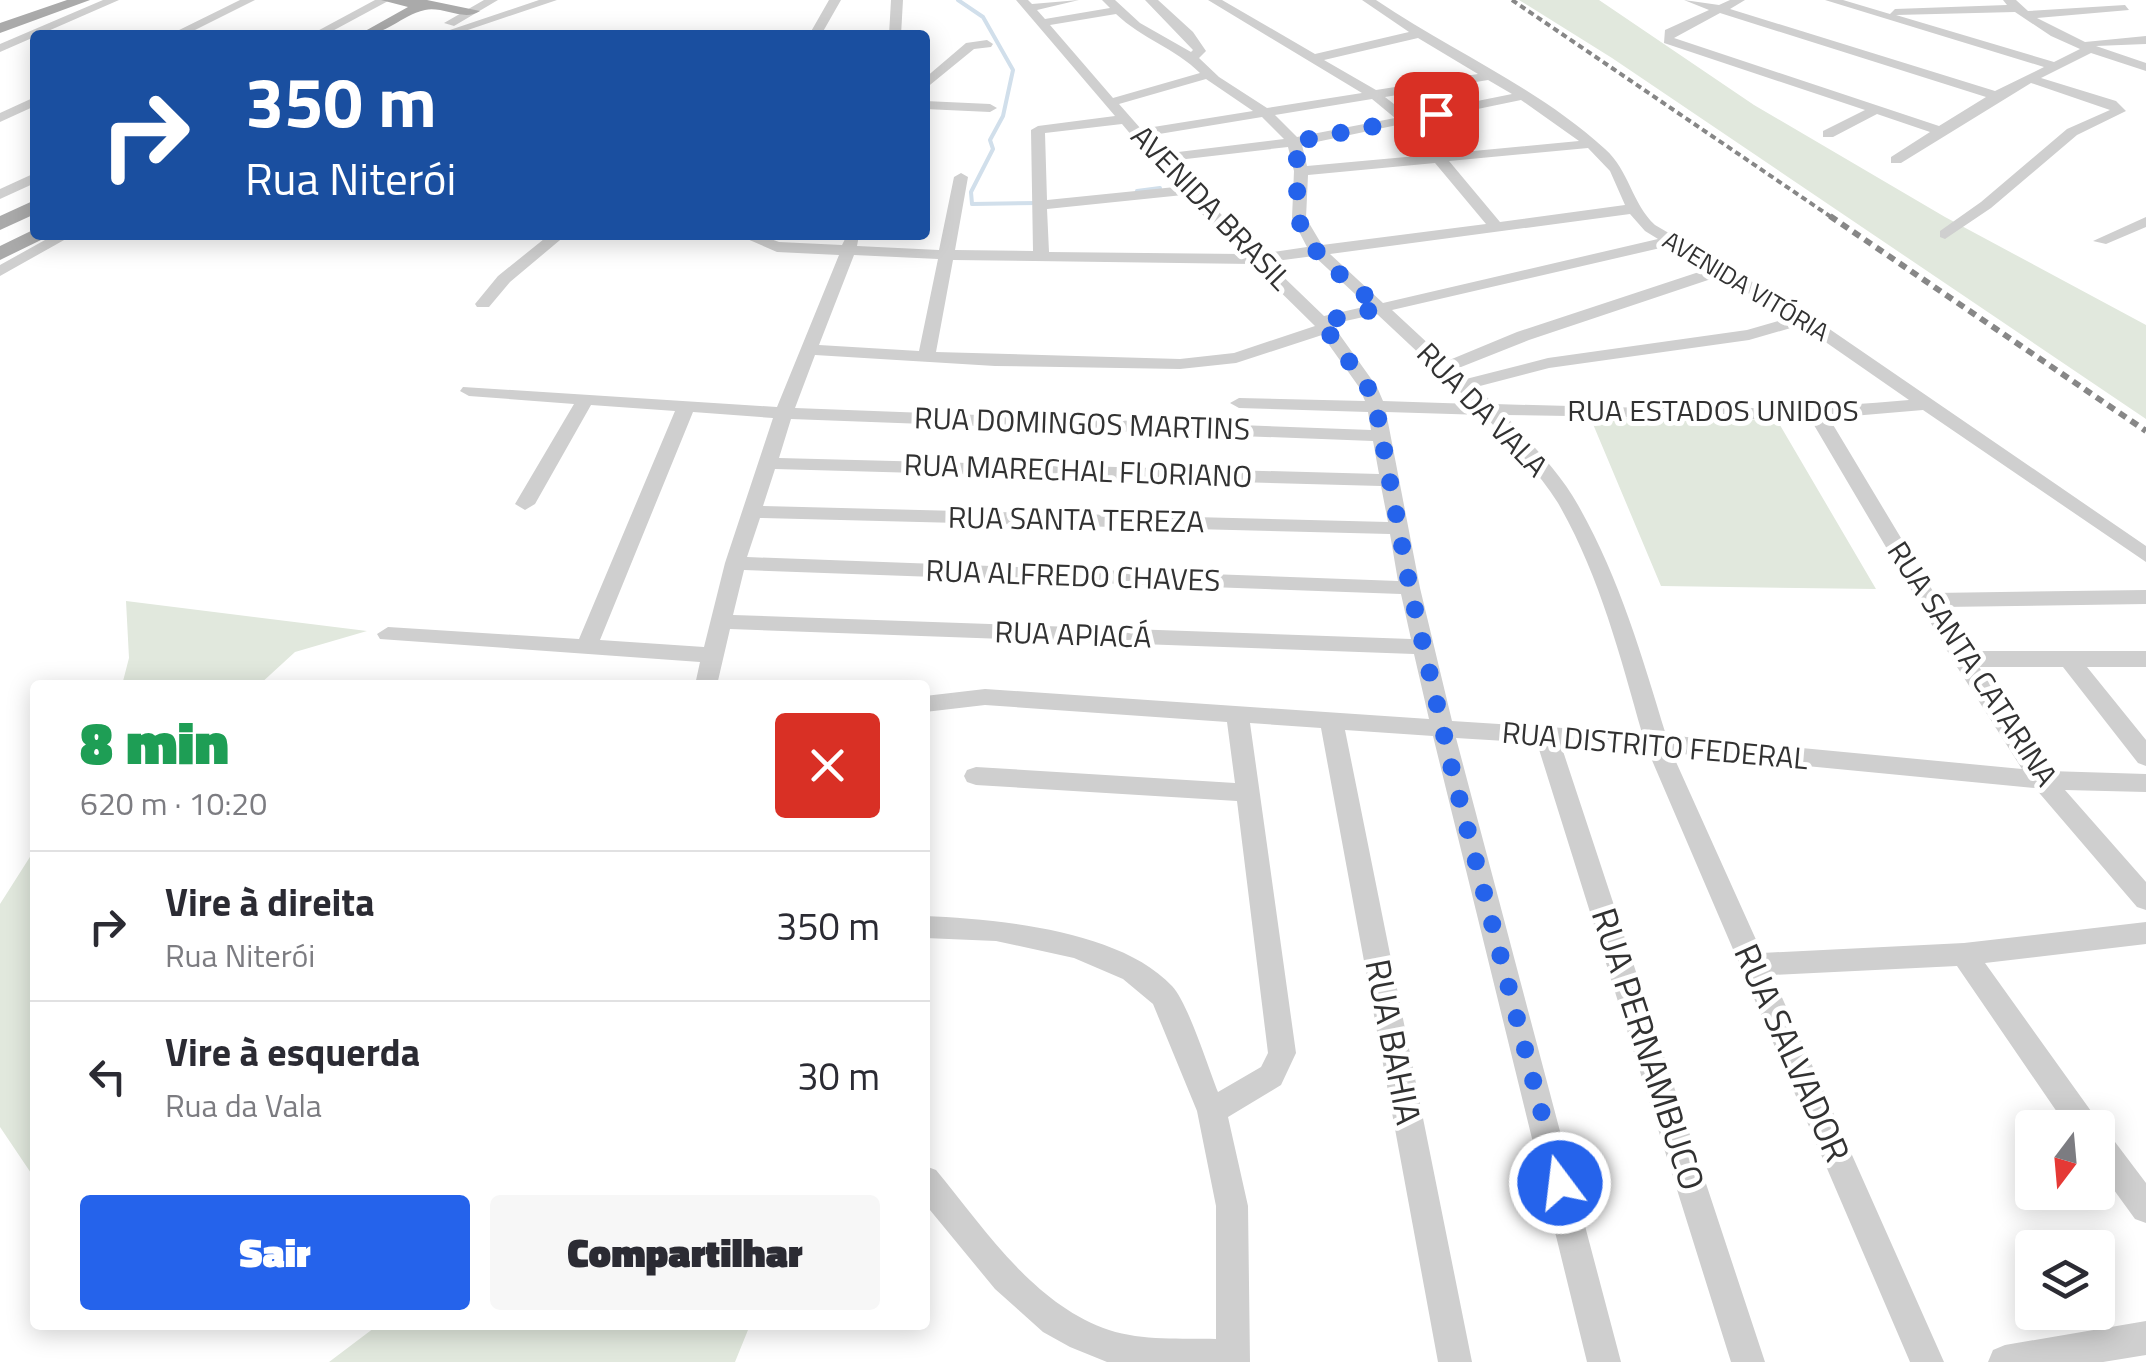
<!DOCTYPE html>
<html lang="pt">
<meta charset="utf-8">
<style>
:root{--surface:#fff;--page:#f7f7f7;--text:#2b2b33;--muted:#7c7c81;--line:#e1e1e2;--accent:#2563eb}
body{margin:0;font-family:"Titillium Web",sans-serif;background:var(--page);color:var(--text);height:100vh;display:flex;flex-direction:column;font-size:38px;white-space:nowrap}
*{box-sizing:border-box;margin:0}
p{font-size:32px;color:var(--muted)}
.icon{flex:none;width:55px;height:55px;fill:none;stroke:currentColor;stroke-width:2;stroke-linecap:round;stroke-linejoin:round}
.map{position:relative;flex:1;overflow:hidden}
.details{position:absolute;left:30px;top:680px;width:900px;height:650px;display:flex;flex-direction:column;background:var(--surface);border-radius:10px;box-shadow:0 5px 25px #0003}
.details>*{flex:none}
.hud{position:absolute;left:30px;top:30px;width:900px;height:210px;border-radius:10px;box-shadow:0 5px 25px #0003;background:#1a4fa0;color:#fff;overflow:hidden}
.needle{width:65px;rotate:196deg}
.tools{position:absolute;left:2015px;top:1110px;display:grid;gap:20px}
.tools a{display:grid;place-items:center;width:100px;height:100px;border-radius:10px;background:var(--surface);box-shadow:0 5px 25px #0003;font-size:50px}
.pin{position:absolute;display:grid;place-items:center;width:85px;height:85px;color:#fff;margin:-42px;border-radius:20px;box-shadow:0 5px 15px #0006}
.me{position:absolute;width:110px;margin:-55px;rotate:345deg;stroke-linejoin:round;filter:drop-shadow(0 0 8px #0008)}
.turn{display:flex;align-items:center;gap:35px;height:210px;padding:0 50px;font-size:45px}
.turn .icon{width:130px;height:130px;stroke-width:2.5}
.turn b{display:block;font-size:70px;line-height:85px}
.round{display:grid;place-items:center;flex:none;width:105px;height:105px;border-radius:10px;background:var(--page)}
.head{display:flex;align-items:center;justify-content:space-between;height:170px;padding:0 50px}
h1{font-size:60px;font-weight:800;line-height:75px;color:#1e9e55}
.action{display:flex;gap:20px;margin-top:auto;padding:20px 50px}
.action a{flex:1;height:115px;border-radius:10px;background:var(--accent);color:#fff;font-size:40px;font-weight:800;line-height:115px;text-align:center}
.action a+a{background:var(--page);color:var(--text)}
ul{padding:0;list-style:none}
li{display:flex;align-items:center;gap:30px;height:150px;padding:0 50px;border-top:2px solid var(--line)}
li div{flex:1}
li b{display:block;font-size:38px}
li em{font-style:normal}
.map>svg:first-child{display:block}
.green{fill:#e1e8dd}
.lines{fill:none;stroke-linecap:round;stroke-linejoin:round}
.stream{stroke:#d1dfeb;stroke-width:4}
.minor{fill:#cfcfcf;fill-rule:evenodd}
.major{fill:#aaa;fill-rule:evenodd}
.rail-far1{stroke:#878787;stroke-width:4;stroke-dasharray:6 4;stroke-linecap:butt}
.rail{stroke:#878787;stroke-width:6;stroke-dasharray:8 6;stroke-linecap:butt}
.route{stroke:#2563eb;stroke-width:18;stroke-dasharray:0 32.4}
.labels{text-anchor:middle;stroke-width:10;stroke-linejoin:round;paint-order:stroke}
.far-street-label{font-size:25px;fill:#323232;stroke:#fff}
.street-label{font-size:30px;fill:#323232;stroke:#fff}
.near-street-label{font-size:35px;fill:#323232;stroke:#fff}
</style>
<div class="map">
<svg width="2146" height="1362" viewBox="0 0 2146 1362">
<rect width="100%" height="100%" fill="#fff"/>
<path class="green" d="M1519 0H1599L1754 105 1945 217 2146 325V419L1612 58Z
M1590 417 1777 420 1876 589 1661 586Z
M126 601 367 631 295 652 259 685H122L129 658Z
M35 849V1179L0 1127V904Z
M378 1325H750L735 1362H329Z"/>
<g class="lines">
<path class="stream" d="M958 0 983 17 1013 70 1003 116 990 140 993 149 971 192 972 204 1039 203
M1137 191 1160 188"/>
<path class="minor" d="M103 0H119L0 52V44Z
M240 0H255L185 35H169Z
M375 0H390L325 35H310Z
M484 0H498L454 26 444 23Z
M539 0H557L453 35H435Z
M829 0H841L821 35H809Z
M891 0H903L901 35H889Z
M1016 0H1028L1032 4 1079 0 1037 10 1045 19 1110 8 1102 0H1115L1140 23 1191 52 1193 50 1145 0H1158L1193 32 1206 51 1199 58 1219 77 1267 108 1362 93 1208 0H1222L1315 54 1409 32 1362 0H1376C1454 53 1536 86 1605 149 1629 170 1632 204 1655 225L1809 315 2146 546V562L1923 410 1829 418 1934 593 2146 590V604L1942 607 1969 651H2146V667H2087L2146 740V766L2138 763 2063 667H1979L2049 771 2146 774V792L2065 790 2146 882V910L2137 907 2035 788 1672 753 1762 953 1964 943 2146 922V944L1985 963 2096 1118 2099 1130 2109 1134 2146 1183V1223L2135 1219 2098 1168V1128H2068L1957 966 1772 975 1944 1362H1910L1648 751 1561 745 1765 1362H1731L1537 743 1456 738 1621 1362H1587L1433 736 1345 730 1472 1362H1438L1321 728 1250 723 1296 1053 1281 1085 1228 1117 1248 1206 1250 1362H1107L1070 1347 1043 1332 995 1289 925 1204V1166L936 1170C984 1228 1034 1305 1109 1330 1143 1341 1181 1338 1216 1339V1206L1197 1111 1153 1004 1123 979 1074 958 996 941 925 938V916C997 919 1120 930 1172 986 1188 1003 1208 1067 1218 1092L1261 1067 1268 1053 1237 801 976 785 967 782 964 776 967 770 976 767 1235 783 1227 722 985 705 925 712V696L985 689 1429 719 1414 654 730 629 717 685H695L700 662 380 639 377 634 388 627 579 639 675 411 591 405 535 504 525 510 515 504 574 404 469 396 460 391 463 387 777 407 839 255 777 252 738 235H760L779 242 842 245 847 235H859L857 246 939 250 954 177 961 173 968 177 955 250 1033 251 1031 130 1038 126 1115 116ZM1116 14C1141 38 1176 49 1200 73L1113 98 1050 25ZM1418 38 1478 74 1376 90 1324 60ZM1206 79 1253 111 1141 129 1119 104ZM1488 80 1512 94 1408 115 1385 97ZM1372 99 1395 118 1297 137 1275 115ZM1521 100 1579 141 1442 154 1415 122ZM1262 117 1284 139 1162 154 1147 136ZM1122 124 1175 187 1047 200 1045 133ZM1402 124 1428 155 1307 166 1302 145ZM1288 147 1294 171 1292 218 1307 247 1260 254 1169 161ZM1588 148 1610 171 1625 205 1500 222 1449 161ZM1435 163 1486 224 1322 245 1306 218 1308 175ZM1183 195 1242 254 1049 252 1047 209ZM1630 214 1645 231 1658 239 1383 303 1330 254ZM1669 246 1708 269 1517 332 1447 361 1392 310ZM854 255 938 259 919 351 819 345ZM1314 256 1368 306 1324 316 1268 262ZM953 260 1252 264 1315 326 1234 353 1180 359 936 352ZM1720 276 1789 318 1747 330 1548 358 1466 379 1456 369 1529 340ZM1377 314 1473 404 1383 401 1377 387 1332 324ZM1801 325 1909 400C1770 413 1633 408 1494 404L1476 387 1549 368 1749 340ZM1322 335 1359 387 1365 401 1239 398 1230 403 1239 408 1368 412 1371 430 795 408 815 355 995 366 1180 369 1236 363ZM693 412 773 418 725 563 704 647 600 640ZM1386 412 1484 415C1509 443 1538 471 1558 503 1599 574 1620 655 1642 733L1452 721 1420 588ZM1505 415 1811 420 1952 659 2022 769 1666 735C1642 656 1619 577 1578 505 1559 471 1530 443 1505 415ZM791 419 1373 441 1379 474 779 458ZM775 469 1381 486 1388 522 763 506ZM760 518 1390 534 1398 581 747 557ZM744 570 1401 594 1411 639 733 615Z
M1684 0 1719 5 1730 0H1745L1730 9 1995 91 2044 67 1825 0H1843L1890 14 1895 9 2007 5 2003 0H2016L2028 11 2125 5 2129 10 2037 18 2085 42 2146 36V44L2096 46 2146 63V71L2091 53 2041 78 2116 101 2126 111 2077 135 1991 208 1945 239 1940 237V231L1981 202 2067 129 2110 110 2031 83 1901 163H1891V157L1930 132 1877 114 1833 137H1823V131L1865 110 1664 43 1665 30 1709 10ZM2015 12 2051 36 2080 49 2054 62 1896 15ZM1720 13 1986 97 1939 126 1674 38Z
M987 40 993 44 991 47 974 49 925 89V78L966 43Z
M35 97V106L0 122V113Z
M925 101 990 104 997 108 990 112 925 109Z
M35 173V183L0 199V189Z
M2146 217V227L2106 244 2093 241Z
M54 235H73L0 276V265Z
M549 235H566L510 282 489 307H477L475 304 498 276Z
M2146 1321V1355L2103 1362H1988L1993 1350 2005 1345Z"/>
<path class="major" d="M67 0H90L0 33V23Z
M381 0H427L480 11C464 22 443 6 425 10 399 16 389 35 358 35L408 7Z
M35 200V214L0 230V216Z
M35 229V235H46L43 239 0 260V246Z"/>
<path class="rail-far1" d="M1512 0 1834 219"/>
<path class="rail" d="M1830 216 2146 431"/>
</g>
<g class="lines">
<path class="route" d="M1436 114 1294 142C1301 171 1295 187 1298 213 1302 252 1354 284 1380 308L1321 322 1368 388 1376 407 1410 588 1454 778 1560 1183"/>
</g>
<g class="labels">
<g class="far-street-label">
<text transform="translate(1746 286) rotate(31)" y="9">AVENIDA VITÓRIA</text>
</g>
<g class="street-label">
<text transform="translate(1211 208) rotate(46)" y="10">AVENIDA BRASIL</text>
<text transform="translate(1482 410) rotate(46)" y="10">RUA DA VALA</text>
<text x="1713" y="421">RUA ESTADOS UNIDOS</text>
<text transform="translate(1082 424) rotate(2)" y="10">RUA DOMINGOS MARTINS</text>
<text transform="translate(1078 471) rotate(2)" y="10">RUA MARECHAL FLORIANO</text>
<text transform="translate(1076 520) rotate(1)" y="10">RUA SANTA TEREZA</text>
<text transform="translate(1073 576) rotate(2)" y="10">RUA ALFREDO CHAVES</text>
<text transform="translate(1073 635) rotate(2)" y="10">RUA APIACÁ</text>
<text transform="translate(1972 664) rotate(57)" y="10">RUA SANTA CATARINA</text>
<text transform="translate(1655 746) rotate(5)" y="10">RUA DISTRITO FEDERAL</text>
</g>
<g class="near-street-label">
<text transform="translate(1393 1042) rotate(79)" y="12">RUA BAHIA</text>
<text transform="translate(1648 1049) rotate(72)" y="12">RUA PERNAMBUCO</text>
<text transform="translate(1792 1053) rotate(66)" y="12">RUA SALVADOR</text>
</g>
</g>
</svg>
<div class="tools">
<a><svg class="needle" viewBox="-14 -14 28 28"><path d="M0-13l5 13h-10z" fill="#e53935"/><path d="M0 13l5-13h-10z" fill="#7c7c81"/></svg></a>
<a><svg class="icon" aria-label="layers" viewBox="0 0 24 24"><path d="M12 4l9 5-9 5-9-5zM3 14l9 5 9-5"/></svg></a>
</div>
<div class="pin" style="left:1436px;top:114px;background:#d93025"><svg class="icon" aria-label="arrive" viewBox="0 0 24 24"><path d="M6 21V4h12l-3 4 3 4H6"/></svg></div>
<svg class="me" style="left:1560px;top:1183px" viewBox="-20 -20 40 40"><circle r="17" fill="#2563eb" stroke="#fff" stroke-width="3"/><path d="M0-11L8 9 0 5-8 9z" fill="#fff"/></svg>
<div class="hud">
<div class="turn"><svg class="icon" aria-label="right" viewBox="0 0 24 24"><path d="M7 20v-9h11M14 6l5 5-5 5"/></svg><div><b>350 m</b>Rua Niterói</div></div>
</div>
<section class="details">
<div class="head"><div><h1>8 min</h1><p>620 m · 10:20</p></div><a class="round" style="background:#d93025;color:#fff"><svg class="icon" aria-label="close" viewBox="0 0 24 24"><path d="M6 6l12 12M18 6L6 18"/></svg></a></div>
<ul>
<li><svg class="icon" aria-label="right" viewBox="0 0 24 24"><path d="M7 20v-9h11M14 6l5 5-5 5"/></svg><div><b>Vire à direita</b><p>Rua Niterói</p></div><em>350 m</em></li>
<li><svg class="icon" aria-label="left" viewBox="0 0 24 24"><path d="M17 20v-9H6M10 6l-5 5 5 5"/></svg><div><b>Vire à esquerda</b><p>Rua da Vala</p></div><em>30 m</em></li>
</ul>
<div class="action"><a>Sair</a><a>Compartilhar</a></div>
</section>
</div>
